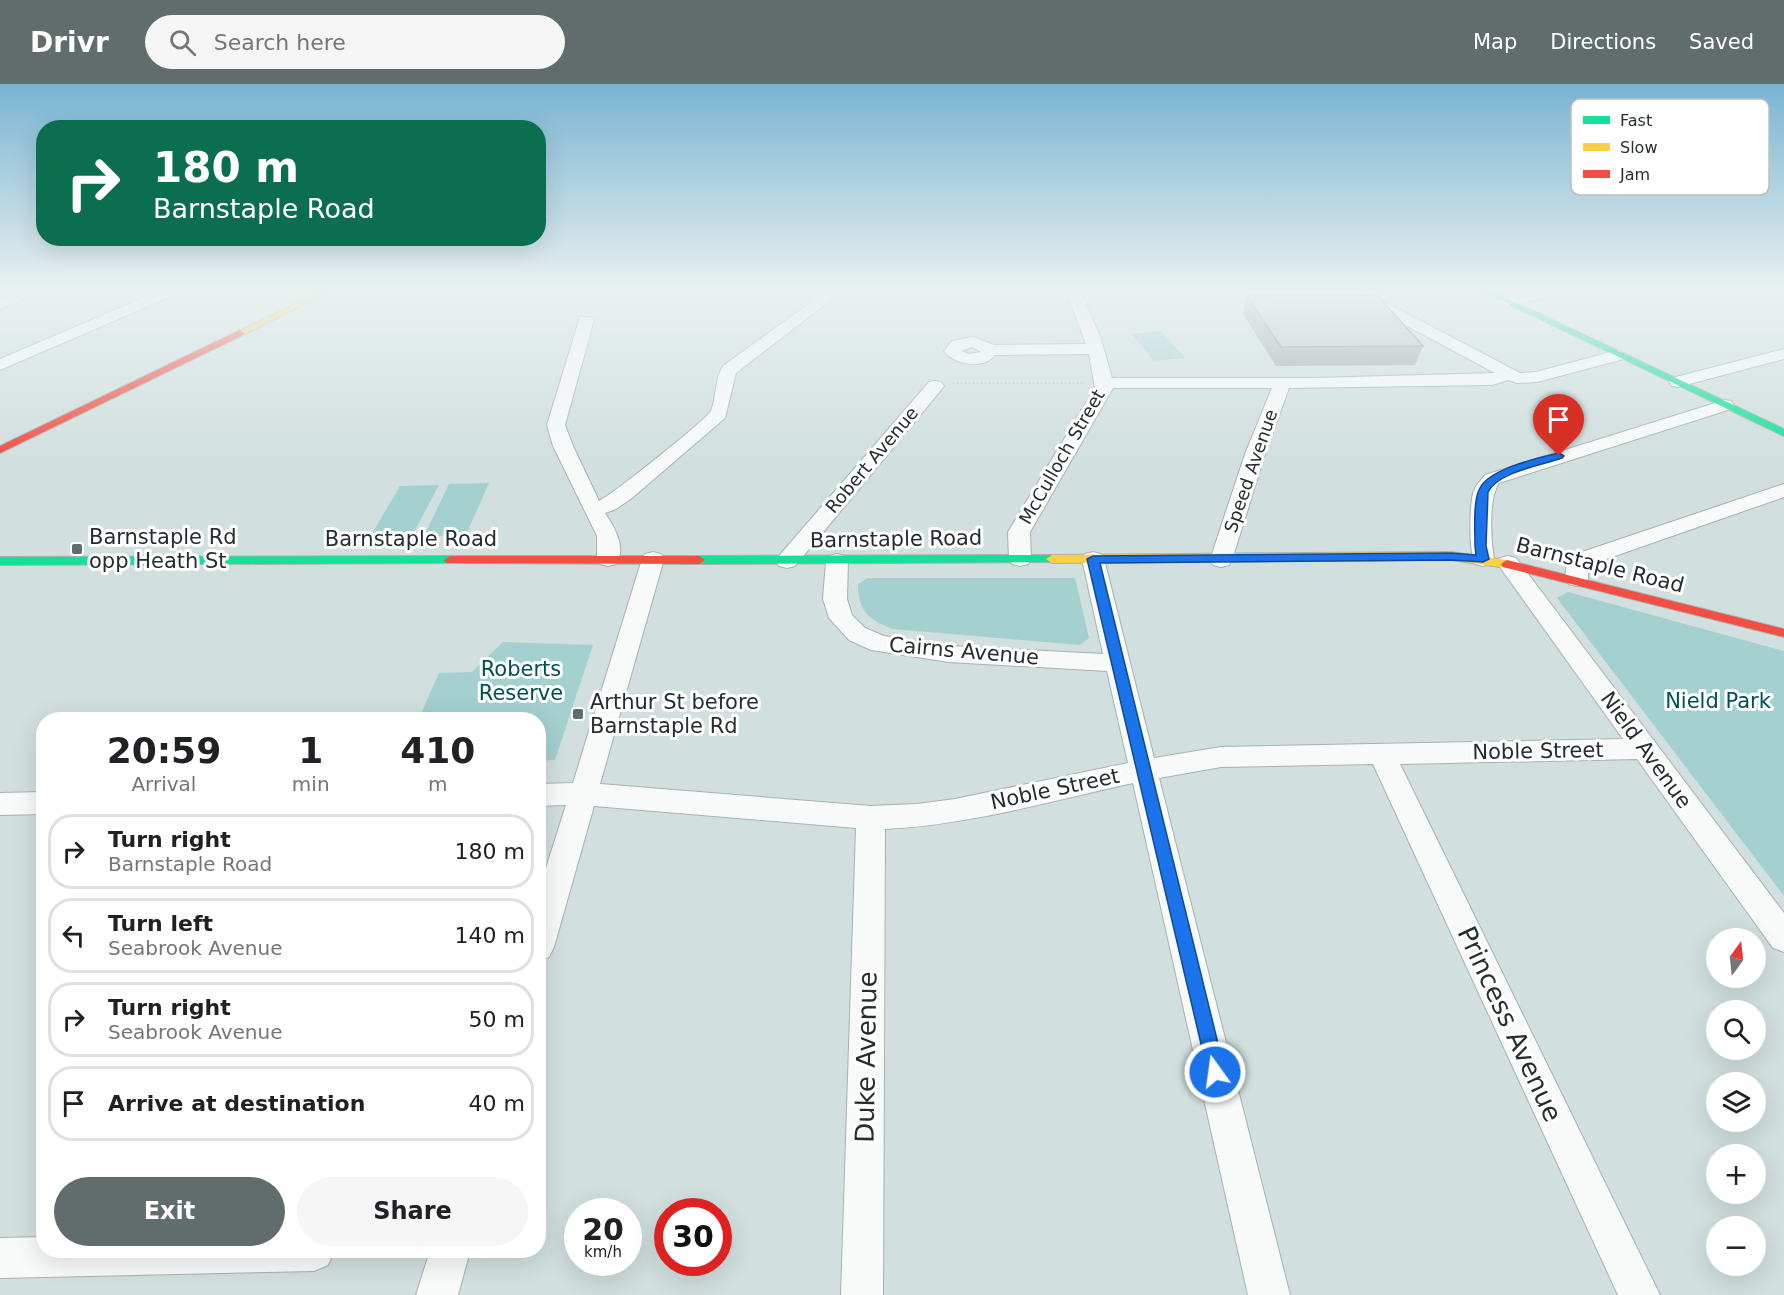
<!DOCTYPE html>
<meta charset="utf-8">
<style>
:root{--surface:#fff;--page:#f6f6f6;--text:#202124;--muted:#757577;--line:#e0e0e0;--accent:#616c6c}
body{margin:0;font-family:"DejaVu Sans",sans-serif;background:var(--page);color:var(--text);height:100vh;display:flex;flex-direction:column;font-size:22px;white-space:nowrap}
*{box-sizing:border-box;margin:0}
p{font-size:20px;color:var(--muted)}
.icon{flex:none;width:33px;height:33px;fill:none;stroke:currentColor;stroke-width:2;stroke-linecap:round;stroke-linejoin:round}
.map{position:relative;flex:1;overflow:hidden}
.panel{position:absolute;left:36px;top:628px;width:510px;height:546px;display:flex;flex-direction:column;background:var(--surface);border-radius:24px;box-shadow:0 6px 24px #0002}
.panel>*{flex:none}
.top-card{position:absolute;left:36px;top:36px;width:510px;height:126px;border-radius:24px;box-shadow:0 6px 24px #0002;background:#0b6e4f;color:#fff;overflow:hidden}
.needle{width:39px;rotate:15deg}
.fabs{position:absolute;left:1706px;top:844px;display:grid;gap:12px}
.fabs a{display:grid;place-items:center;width:60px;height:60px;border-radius:50%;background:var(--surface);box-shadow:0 6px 24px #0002;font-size:30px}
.speed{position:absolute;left:564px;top:1114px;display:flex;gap:12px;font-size:30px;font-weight:700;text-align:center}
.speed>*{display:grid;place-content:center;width:78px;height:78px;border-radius:50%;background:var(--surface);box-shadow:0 6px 24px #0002;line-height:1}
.speed small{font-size:15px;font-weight:400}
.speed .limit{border:9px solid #d22;background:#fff;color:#111}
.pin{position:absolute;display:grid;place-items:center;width:51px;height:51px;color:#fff;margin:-62px -26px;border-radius:50% 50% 50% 0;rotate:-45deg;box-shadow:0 0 6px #0007}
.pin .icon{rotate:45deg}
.me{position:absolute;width:66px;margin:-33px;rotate:346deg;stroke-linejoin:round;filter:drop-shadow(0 0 4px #0008)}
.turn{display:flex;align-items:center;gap:21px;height:126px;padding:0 18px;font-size:27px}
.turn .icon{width:78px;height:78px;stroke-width:2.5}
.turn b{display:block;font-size:42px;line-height:51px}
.eta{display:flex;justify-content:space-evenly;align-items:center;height:102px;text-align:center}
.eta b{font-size:36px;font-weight:600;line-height:42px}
.primary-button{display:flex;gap:12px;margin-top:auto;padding:12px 18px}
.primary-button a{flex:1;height:69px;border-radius:36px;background:var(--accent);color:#fff;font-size:24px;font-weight:600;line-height:69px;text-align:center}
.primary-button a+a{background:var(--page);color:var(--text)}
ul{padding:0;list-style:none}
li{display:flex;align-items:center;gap:18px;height:75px;margin:0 12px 9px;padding:0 6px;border:3px solid var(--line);border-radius:24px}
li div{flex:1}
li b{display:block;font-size:22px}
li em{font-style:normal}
header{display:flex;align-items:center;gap:36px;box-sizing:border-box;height:84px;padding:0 30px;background:var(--accent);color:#fff}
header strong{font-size:28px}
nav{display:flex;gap:33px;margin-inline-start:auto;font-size:21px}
.search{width:420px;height:54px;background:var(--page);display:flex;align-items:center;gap:15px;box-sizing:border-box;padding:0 21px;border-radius:33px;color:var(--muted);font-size:22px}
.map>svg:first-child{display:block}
.green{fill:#a4d0cf}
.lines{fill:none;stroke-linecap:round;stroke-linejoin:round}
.street-casing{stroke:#a7b2b2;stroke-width:2}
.fast-casing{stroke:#a7b2b2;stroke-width:2}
.slow-casing{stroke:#a7b2b2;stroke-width:2}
.jam-casing{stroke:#a7b2b2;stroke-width:2}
.path{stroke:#babebe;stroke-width:2;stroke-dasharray:1 3;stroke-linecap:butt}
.street{fill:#f8fafa;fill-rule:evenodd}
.fast{fill:#16e098;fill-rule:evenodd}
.slow{fill:#ffcf43;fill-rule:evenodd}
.jam{fill:#f24e42;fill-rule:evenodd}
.wall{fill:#a3acac}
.building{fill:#bdc8c8;stroke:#848c8c;stroke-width:1.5}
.route{fill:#1a73e8;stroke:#114b97;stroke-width:1.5}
.poi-dot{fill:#616c6c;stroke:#fff;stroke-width:2}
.labels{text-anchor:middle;stroke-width:6;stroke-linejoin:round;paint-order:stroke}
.far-street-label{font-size:18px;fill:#242e2e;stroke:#fff}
.poi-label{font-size:21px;fill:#242e2e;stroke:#fff;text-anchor:start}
.street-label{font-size:21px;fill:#242e2e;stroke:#fff}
.park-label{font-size:21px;fill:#005050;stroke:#fff}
.near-street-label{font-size:26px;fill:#242e2e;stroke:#fff}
.key{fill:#fff;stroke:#bdc0c0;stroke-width:1.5}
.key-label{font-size:16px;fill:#242e2e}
</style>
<header>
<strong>Drivr</strong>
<div class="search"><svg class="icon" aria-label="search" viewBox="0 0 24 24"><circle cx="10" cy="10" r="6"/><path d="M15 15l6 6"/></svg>Search here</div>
<nav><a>Map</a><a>Directions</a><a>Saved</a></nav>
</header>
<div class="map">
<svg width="1784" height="1211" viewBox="0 0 1784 1211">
<rect width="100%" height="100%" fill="#d1dfdf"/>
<path class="green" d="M1161 247 1185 274 1154 277 1132 250Z
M489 399 466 451 424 452 449 400Z
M439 401 412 452 370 453 400 402Z
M868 494H1075L1089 554 1080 561 893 545C869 536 858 527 858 500Z
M1568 508 1784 567V812L1557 514Z
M503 558 593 561 555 676 539 677 538 636H418L439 589 472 588Z"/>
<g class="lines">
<g class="street-casing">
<path id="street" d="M25 205H45L43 208 0 225V215Z
M164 205H183L181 208 0 286V275Z
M829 205H845L736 289 725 334 632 414 616 425 605 429C614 443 627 463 616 480L608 482 600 480 597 475V452L553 362 547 341 580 233H592L594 236 565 341 573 362 599 417C611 412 707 335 711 327 717 312 714 296 723 282Z
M886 205H1106L1104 208 1082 210 1101 255 1112 294H1315L1495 289 1344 208 1342 205H1360L1520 289 1536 288 1618 266 1626 271 1624 275 1537 298 1517 299 1508 296 1492 301 1289 304 1265 370 1232 476 1229 481 1221 483 1213 481 1210 476 1245 370 1272 304H1113L1030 448 1031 475 1028 480 1020 482 1012 480 1009 475 1008 448 1095 304 1089 270 995 271C984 286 954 281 944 267L952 257 973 253 994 261 1086 260 1067 210 920 212 888 208ZM972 263 981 268 969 270 961 267Z
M1545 205H1572L1570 208 1507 222 1499 217 1502 214Z
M1784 265V275L1678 303 1672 302 1669 298 1672 294Z
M935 297 941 298 944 302 941 306 795 482 787 484 779 482 776 477 779 472 929 298Z
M1725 316 1731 317 1734 321 1731 325 1499 399C1488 415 1491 456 1494 475L1491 480 1483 482 1475 480C1469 471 1469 417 1474 407 1476 401 1481 396 1485 391Z
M1784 400V413L1592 480 1588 484V495L1585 500 1577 502 1569 500C1562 489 1567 478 1576 470Z
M653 468 661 470 664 475 600 700 871 722 917 720 955 715 1128 679 1107 587 949 578 871 566 849 556 829 534 823 515 826 477 829 472 837 470 845 472 848 477 847 515 852 531 865 544 884 552 949 562 1103 570 1082 475 1085 470 1093 468 1101 470 1104 475 1154 674 1221 663 1623 655 1497 479 1500 474 1508 472 1516 474 1784 829V868L1773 864 1637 675 1400 680 1660 1211H1618L1373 680 1221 683 1159 694 1290 1211H1248L1133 699C1051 717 969 741 885 745L883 1211H841L856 744 594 722 554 863 549 873 538 877V809L566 721 538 722V700L573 699 642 475 645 470Z
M44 708V730L0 731V709Z
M44 1153V1167H334L328 1181 314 1187 0 1194V1154Z
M430 1167H470L458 1211H416Z"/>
</g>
<g class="fast-casing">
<path id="fast" d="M1477 205H1487L1784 345V352Z
M1052 471 1056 472 1058 475 1056 478 699 480 693 476 699 472Z
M450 472 456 476 454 479 0 481V473Z"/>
</g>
<g class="slow-casing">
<path id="slow" d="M325 205H335L243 251 236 249Z
M1451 468 1507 476 1513 480 1507 484 1451 476 1052 479 1046 475 1052 471Z"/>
</g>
<g class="jam-casing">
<path id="jam" d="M240 246 244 249 243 251 0 369V362Z
M450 472H699L705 476 699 480 446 479 444 476Z
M1507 476 1784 545V553L1503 483 1501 480Z"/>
</g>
<path class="path" d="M953 299H1083"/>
<use href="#street" class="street"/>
<use href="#fast" class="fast"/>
<use href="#slow" class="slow"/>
<use href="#jam" class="jam"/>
</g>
<path class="wall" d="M1247 212 1423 262 1415 281 1276 282 1243 230Z"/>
<path class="building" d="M1377 211 1423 262 1281 263 1247 212Z"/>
<linearGradient id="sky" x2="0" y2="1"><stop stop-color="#79b4d2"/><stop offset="0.55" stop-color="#eaf1f1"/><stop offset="1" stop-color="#eaf1f1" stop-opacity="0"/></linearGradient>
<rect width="1784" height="374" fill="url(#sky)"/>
<path class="route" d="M1559 369 1564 372 1562 374C1542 381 1498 388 1488 408L1486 462 1489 475 1483 478 1451 476 1100 479 1225 988 1222 994 1215 997 1209 994 1087 475 1093 472 1451 469 1476 471 1475 462C1475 447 1473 419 1479 406 1487 385 1538 374 1559 369Z"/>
<g class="poi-dot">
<rect x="71" y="459" width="12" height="12" rx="3"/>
<rect x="572" y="624" width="12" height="12" rx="3"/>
</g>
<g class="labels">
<g class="far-street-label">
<text transform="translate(1062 373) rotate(-60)" y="6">McCulloch Street</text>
<text transform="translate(872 376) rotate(-50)" y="6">Robert Avenue</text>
<text transform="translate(1251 387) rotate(-71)" y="6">Speed Avenue</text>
</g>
<g class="poi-label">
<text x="89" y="460">Barnstaple Rd<tspan x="89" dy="24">opp Heath St</tspan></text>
<text x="590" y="625">Arthur St before<tspan x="590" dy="24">Barnstaple Rd</tspan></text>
</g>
<g class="street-label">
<text x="411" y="462">Barnstaple Road</text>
<text transform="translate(896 455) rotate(-1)" y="7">Barnstaple Road</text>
<text transform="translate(1600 481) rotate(14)" y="7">Barnstaple Road</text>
<text transform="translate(964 567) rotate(5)" y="7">Cairns Avenue</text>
<text transform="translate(1646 666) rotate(54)" y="7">Nield Avenue</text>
<text transform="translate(1538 667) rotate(-1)" y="7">Noble Street</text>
<text transform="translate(1055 705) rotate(-12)" y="7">Noble Street</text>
</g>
<g class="park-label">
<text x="521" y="592">Roberts<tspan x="521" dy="24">Reserve</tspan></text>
<text x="1718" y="624">Nield Park</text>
</g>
<g class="near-street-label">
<text transform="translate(1510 940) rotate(65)" y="9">Princess Avenue</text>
<text transform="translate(866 973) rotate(-89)" y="9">Duke Avenue</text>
</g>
</g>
<rect x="1571" y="15" width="198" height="96" rx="9" class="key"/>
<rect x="1583" y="32" width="27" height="8" fill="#16e098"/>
<rect x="1583" y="59" width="27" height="8" fill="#ffcf43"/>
<rect x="1583" y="86" width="27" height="8" fill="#f24e42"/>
<g class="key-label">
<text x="1620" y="42">Fast</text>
<text x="1620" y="69">Slow</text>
<text x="1620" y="96">Jam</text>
</g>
</svg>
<div class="fabs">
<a><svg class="needle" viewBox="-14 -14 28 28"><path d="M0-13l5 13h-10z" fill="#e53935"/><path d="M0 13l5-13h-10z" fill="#757577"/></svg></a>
<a><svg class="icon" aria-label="search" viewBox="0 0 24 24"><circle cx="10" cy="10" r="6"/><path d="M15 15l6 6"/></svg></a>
<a><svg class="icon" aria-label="layers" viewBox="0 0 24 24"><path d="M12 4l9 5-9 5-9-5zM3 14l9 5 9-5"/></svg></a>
<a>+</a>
<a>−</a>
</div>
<div class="speed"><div>20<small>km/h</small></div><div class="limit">30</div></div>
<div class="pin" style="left:1559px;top:372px;background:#d93025"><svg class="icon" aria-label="arrive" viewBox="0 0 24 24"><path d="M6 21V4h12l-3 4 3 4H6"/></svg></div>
<svg class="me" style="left:1215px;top:988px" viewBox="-20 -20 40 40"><circle r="17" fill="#1a73e8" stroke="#fff" stroke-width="3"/><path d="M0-11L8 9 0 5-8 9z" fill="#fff"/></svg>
<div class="top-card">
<div class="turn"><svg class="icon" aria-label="right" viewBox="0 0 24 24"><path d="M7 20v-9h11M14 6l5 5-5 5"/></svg><div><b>180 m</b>Barnstaple Road</div></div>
</div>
<section class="panel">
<div class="eta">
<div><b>20:59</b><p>Arrival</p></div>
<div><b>1</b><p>min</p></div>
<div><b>410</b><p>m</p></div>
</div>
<ul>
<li><svg class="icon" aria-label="right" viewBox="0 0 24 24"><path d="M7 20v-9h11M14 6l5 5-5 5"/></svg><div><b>Turn right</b><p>Barnstaple Road</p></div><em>180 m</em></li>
<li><svg class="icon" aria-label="left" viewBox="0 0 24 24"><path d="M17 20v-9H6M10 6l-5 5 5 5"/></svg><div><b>Turn left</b><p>Seabrook Avenue</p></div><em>140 m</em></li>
<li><svg class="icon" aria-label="right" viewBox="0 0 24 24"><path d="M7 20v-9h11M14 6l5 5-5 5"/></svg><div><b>Turn right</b><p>Seabrook Avenue</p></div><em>50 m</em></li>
<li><svg class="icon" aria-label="arrive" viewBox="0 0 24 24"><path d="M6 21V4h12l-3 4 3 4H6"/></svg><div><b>Arrive at destination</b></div><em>40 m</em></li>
</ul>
<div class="primary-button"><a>Exit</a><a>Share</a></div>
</section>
</div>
